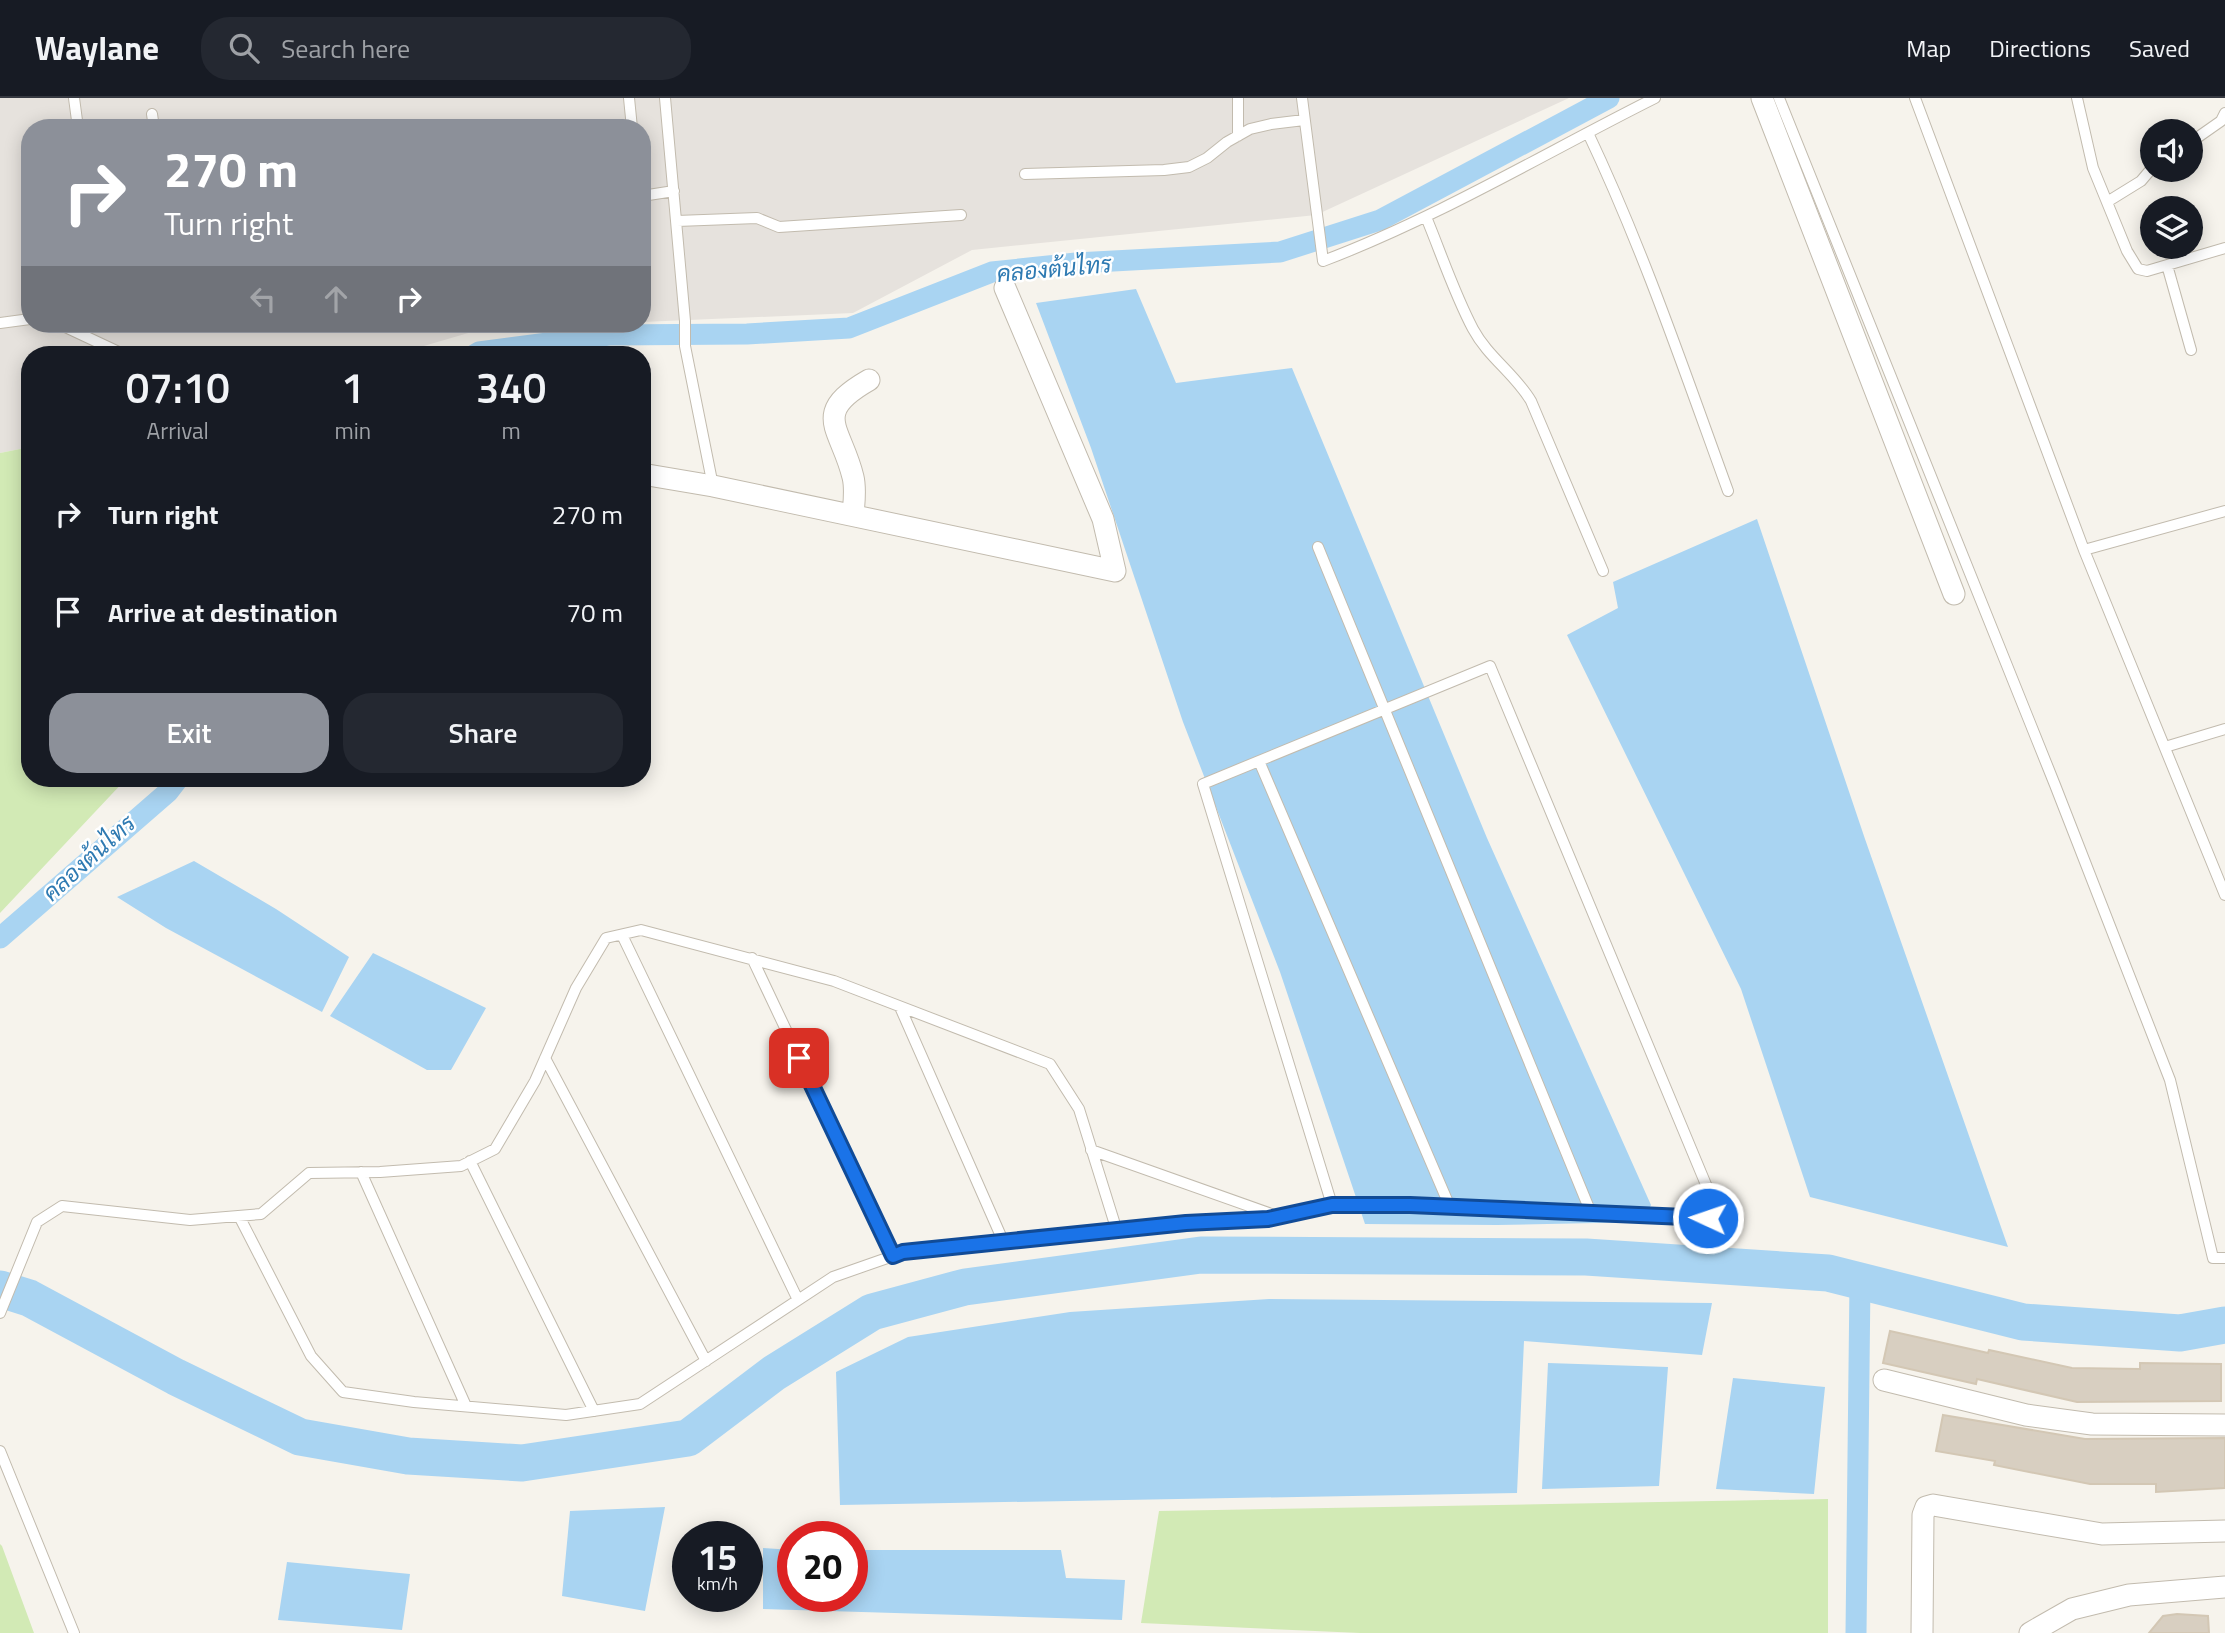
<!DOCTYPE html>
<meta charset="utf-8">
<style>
:root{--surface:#171b24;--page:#242831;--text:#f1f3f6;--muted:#9ea1a6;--line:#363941;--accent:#8c9099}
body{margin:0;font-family:"Titillium Web",Sarabun,sans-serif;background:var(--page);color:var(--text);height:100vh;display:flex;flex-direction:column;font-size:26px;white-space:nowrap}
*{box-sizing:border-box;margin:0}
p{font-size:23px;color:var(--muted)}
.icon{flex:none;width:38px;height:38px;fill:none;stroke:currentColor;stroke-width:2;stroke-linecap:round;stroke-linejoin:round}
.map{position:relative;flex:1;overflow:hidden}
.panel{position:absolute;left:21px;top:248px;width:630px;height:441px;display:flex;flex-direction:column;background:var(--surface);border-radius:28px;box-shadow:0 4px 18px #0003}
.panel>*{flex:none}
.hud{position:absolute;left:21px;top:21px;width:630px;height:214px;border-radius:28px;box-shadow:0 4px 18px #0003;background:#8c9099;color:#fff;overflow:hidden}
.buttons{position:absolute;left:2140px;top:21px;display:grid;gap:14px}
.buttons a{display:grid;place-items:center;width:63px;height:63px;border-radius:50%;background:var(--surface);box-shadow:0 4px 18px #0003;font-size:35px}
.speed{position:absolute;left:672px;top:1423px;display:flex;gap:14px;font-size:35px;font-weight:700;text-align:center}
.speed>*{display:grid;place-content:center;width:91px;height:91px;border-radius:50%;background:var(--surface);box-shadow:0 4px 18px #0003;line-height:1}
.speed small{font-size:18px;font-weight:400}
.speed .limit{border:10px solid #d22;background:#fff;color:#111}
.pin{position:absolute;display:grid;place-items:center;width:60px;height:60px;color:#fff;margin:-30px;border-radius:14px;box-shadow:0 4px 10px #0006}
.me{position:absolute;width:77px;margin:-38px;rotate:273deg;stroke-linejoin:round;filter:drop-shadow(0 0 5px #0008)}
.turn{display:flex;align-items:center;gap:24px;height:147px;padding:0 28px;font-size:32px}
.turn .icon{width:91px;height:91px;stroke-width:2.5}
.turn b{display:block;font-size:49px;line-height:60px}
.lanes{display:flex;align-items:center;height:66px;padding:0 28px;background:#0003;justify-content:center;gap:35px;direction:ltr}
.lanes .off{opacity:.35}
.eta{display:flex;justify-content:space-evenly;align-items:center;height:119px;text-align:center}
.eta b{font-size:42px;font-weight:600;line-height:49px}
.action{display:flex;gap:14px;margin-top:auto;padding:14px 28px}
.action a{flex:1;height:80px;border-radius:28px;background:var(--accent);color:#fff;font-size:28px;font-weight:600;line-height:80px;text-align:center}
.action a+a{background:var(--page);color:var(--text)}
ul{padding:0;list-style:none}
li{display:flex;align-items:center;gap:21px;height:98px;padding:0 28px}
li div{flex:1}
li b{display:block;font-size:26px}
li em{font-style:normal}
header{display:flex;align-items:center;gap:42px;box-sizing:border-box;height:98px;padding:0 35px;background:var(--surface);border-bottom:2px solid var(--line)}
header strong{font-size:33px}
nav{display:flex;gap:38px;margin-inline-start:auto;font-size:24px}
.search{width:490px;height:63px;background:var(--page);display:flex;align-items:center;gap:18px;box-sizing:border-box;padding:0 24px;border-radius:28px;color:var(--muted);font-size:26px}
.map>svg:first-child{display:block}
.industrial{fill:#e6e2dd}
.green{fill:#d2eab5}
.water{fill:#a9d4f2}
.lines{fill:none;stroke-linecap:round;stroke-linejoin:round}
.canal{stroke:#a9d4f2;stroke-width:21}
.river{stroke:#a9d4f2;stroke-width:37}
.building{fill:#d8cfc1;stroke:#d3c7b4;stroke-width:2}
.lane-casing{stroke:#c2bbae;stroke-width:12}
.street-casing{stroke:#c2bbae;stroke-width:23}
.lane{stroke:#fff;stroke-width:10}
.street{stroke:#fff;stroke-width:21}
.route-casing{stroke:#114b97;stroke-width:18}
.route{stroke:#1a73e8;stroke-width:12}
.labels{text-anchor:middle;stroke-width:5;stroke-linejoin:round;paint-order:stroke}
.water-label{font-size:23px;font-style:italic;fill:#2e7ab2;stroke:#fff}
</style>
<header>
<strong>Waylane</strong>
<div class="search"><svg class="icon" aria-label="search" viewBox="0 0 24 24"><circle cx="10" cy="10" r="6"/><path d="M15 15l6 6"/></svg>Search here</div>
<nav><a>Map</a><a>Directions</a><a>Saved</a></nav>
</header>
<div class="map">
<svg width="2225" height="1535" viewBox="0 0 2225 1535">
<rect width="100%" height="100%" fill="#f6f3ec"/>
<path class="industrial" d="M0 0H1569L1316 117 972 152 853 215 642 224V30H30V226H599L482 231 393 257H30V349L0 355Z"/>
<path class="green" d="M30 349V681H126L0 815V355Z
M1828 1401V1535H1360L1141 1525 1159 1413Z
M0 1446 2 1448 34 1535H0Z"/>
<path class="water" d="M1136 191 1176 285 1292 270 1487 740 1651 1107 1642 1124 1497 1127 1365 1126 1280 874 1183 624 1091 350 1036 205Z
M1757 421 1865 741 2008 1149 1810 1099 1741 891 1567 537 1618 510 1613 484Z
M194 763 276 811 349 859 322 914 166 830 117 799Z
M373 855 486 910 451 972H427L330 918Z
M1269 1201 1712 1205 1702 1257 1524 1243 1517 1395 840 1407 836 1274 908 1239 1070 1214Z
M1548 1265 1668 1269 1659 1388 1542 1391Z
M1733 1280 1825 1289 1814 1396 1716 1391Z
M665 1409 645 1513 562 1498 570 1413Z
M763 1450 793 1452V1498H852V1452H1061L1066 1480 1125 1482 1122 1522 763 1511Z
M287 1464 410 1476 402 1532 278 1522Z"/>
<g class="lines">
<path class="canal" d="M474 257 479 254 609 237 747 236 849 230 992 174 1076 165 1280 154 1380 122 1609 0
M0 840 168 694 178 681
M1856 1535 1860 1183"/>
<path class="river" d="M0 1191 29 1200 176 1279 300 1339 408 1358 522 1365 688 1340 774 1275 872 1214 965 1189 1201 1157 1586 1159 1828 1175 2023 1224 2180 1235 2225 1227"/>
</g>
<path class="building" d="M1890 1233 1988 1255 1989 1252 2072 1270 2140 1271V1265L2221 1266V1303L2077 1304 1977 1281 1976 1286 1883 1265Z
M1943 1317 2085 1341 2225 1340V1390L2156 1394V1386H2090L1994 1367 1995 1363 1936 1353Z
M2177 1516 2208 1518 2209 1535H2149L2163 1518Z"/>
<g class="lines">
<g class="lane-casing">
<path id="lane" d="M74 0 78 30
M629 0 632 30
M665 0 685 223V248L713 388
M1238 0V38
M1302 0 1323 163C1439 119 1545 55 1655 0
M1779 0 2055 687 2170 982 2213 1160H2225
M1915 0 2084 452 2225 413
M2077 0 2093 70 2127 153 2138 171 2147 173 2225 150
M152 16 154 30
M1588 35C1643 151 1684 272 1728 393
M2191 44 2221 23 2225 15
M1025 76 1164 72 1189 69 1207 60 1227 44 1250 31 1271 26 1304 22
M642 98 674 93
M2107 104 2141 83 2152 70
M1426 119C1441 155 1454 195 1473 231 1488 259 1515 276 1531 303L1603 473
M677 123 757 120 779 129 961 117
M2167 167 2191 252
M0 225 30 221
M59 226 125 257
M1318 449 1591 1115
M2084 452 2225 797
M2165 649 2225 631
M1259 663 1450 1109
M622 837 798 1202
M752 860 893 1158
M900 909 1004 1145
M545 960 706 1263
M1091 1052 1277 1118
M470 1063 594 1313
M361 1074 466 1308
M239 1118 311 1258 343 1294 414 1304 566 1317 640 1306 833 1179 893 1158 903 1154 1117 1133
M0 1215 37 1124 62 1108 190 1122 261 1116 309 1075 380 1074 461 1068 495 1051 535 983 576 890 606 840 641 832 834 883 1050 966 1079 1011 1117 1133 1186 1125 1268 1121 1332 1107H1410L1708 1120 1712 1101 1490 568 1203 686 1332 1107
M0 1353 74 1535"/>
</g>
<g class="street-casing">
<path id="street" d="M1762 0 1954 496
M642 376 713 388 1115 473 1103 421 1005 190
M853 417C854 404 856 391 853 379 841 329 810 316 869 282
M1884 1282 2026 1317 2092 1326 2225 1327
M1922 1535 1923 1417 1926 1409 1933 1407 2102 1436 2225 1433
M2030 1535 2072 1511 2129 1497 2225 1489"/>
</g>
<use href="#lane" class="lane"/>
<use href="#street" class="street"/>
</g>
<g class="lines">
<g class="route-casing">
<path id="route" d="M799 960 893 1158 903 1154 1186 1125 1268 1121 1332 1107H1410L1708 1120"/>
</g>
<use href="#route" class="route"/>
</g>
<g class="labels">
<g class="water-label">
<text transform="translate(1054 171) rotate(-5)" y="8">คลองต้นไทร</text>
<text transform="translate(89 760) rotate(-42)" y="8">คลองต้นไทร</text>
</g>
</g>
</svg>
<div class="buttons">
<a><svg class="icon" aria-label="sound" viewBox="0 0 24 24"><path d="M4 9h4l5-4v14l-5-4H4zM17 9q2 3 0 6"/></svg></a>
<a><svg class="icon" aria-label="layers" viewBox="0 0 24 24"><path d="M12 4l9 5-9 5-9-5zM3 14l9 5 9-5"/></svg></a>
</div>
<div class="speed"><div>15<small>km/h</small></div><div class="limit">20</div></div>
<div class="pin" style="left:799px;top:960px;background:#d93025"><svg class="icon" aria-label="arrive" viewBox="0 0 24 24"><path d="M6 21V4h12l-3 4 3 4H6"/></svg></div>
<svg class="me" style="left:1708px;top:1120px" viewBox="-20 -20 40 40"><circle r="17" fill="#1a73e8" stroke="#fff" stroke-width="3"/><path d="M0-11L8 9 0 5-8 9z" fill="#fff"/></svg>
<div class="hud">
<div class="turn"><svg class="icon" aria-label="right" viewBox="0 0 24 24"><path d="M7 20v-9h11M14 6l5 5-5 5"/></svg><div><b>270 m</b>Turn right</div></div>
<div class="lanes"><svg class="icon off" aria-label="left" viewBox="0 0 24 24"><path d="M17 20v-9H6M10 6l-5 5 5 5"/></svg><svg class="icon off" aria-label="ahead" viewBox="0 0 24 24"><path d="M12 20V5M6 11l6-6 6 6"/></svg><svg class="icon" aria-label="right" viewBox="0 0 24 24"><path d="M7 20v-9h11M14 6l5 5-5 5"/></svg></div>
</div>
<section class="panel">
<div class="eta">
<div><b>07:10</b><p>Arrival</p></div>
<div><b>1</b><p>min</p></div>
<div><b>340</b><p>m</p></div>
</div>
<ul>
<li><svg class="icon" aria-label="right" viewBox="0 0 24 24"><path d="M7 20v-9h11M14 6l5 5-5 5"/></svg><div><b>Turn right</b></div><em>270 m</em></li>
<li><svg class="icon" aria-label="arrive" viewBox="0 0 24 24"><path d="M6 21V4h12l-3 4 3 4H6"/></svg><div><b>Arrive at destination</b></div><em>70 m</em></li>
</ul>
<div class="action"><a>Exit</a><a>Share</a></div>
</section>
</div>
